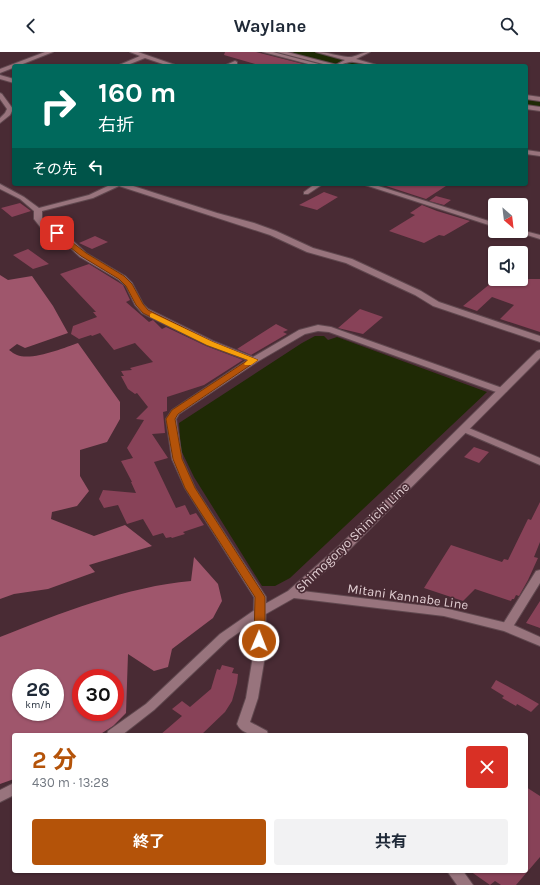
<!DOCTYPE html>
<html lang="ja">
<meta charset="utf-8">
<style>
:root{--surface:#fff;--page:#f2f2f3;--text:#1f2937;--muted:#747a83;--accent:#b45309}
body{margin:0;font-family:Karla,"Noto Sans JP",sans-serif;background:var(--page);color:var(--text);height:100vh;display:flex;flex-direction:column;font-size:15px;white-space:nowrap}
*{box-sizing:border-box;margin:0}
p{font-size:13px;color:var(--muted)}
.icon{flex:none;width:22px;height:22px;fill:none;stroke:currentColor;stroke-width:2;stroke-linecap:round;stroke-linejoin:round}
.map{position:relative;flex:1;overflow:hidden}
.details{position:absolute;left:12px;top:681px;width:516px;height:140px;display:flex;flex-direction:column;background:var(--surface);border-radius:4px;box-shadow:0 1px 3px #0004}
.details>*{flex:none}
.hud{position:absolute;left:12px;top:12px;width:516px;height:122px;border-radius:4px;box-shadow:0 1px 3px #0004;background:#00695c;color:#fff;overflow:hidden}
.needle{width:26px;rotate:152deg}
.tools{position:absolute;left:488px;top:146px;display:grid;gap:8px}
.tools a{display:grid;place-items:center;width:40px;height:40px;border-radius:4px;background:var(--surface);box-shadow:0 1px 3px #0004;font-size:20px}
.speed{position:absolute;left:12px;top:617px;display:flex;gap:8px;font-size:20px;font-weight:700;text-align:center}
.speed>*{display:grid;place-content:center;width:52px;height:52px;border-radius:50%;background:var(--surface);box-shadow:0 1px 3px #0004;line-height:1}
.speed small{font-size:10px;font-weight:400}
.speed .limit{border:6px solid #d22;background:#fff;color:#111}
.pin{position:absolute;display:grid;place-items:center;width:34px;height:34px;color:#fff;margin:-17px;border-radius:8px;box-shadow:0 2px 6px #0006}
.me{position:absolute;width:44px;margin:-22px;rotate:1deg;stroke-linejoin:round;filter:drop-shadow(0 0 3px #0008)}
.turn{display:flex;align-items:center;gap:14px;height:84px;padding:0 20px;font-size:18px}
.turn .icon{width:52px;height:52px;stroke-width:2.5}
.turn b{display:block;font-size:28px;line-height:34px}
.then{display:flex;align-items:center;height:38px;padding:0 20px;background:#0003;gap:8px;font-size:15px}
.round{display:grid;place-items:center;flex:none;width:42px;height:42px;border-radius:4px;background:var(--page)}
.summary{display:flex;align-items:center;justify-content:space-between;height:68px;padding:0 20px}
h1{font-size:24px;font-weight:700;line-height:30px;color:var(--accent)}
.button{display:flex;gap:8px;margin-top:auto;padding:8px 20px}
.button a{flex:1;height:46px;border-radius:4px;background:var(--accent);color:#fff;font-size:16px;font-weight:700;line-height:46px;text-align:center}
.button a+a{background:var(--page);color:var(--text)}
header{display:flex;justify-content:space-between;align-items:center;height:52px;padding:0 20px;background:var(--surface);font-size:18px;font-weight:700}
.map>svg:first-child{display:block}
.forest{fill:#9f566c;fill-rule:evenodd}
.water{fill:#1f2a05}
.lines{fill:none;stroke-linecap:round;stroke-linejoin:round}
.river{fill:#1f2a05;fill-rule:evenodd}
.building{fill:#884258}
.minor-casing{stroke:#60484f;stroke-width:2}
.secondary-casing{stroke:#60484f;stroke-width:2}
.minor{fill:#98747d;fill-rule:evenodd}
.secondary{fill:#98747d;fill-rule:evenodd}
.route{fill:#b45309;stroke:#753606}
.slow{fill:#f59e0b}
.labels{text-anchor:middle;stroke-width:3.5;stroke-linejoin:round;paint-order:stroke}
.street-label{font-size:13px;fill:#e2cfd3;stroke:#492b34}
</style>
<header><svg class="icon" aria-label="back" viewBox="0 0 24 24"><path d="M15 5l-7 7 7 7"/></svg>Waylane<svg class="icon" aria-label="search" viewBox="0 0 24 24"><circle cx="10" cy="10" r="6"/><path d="M15 15l6 6"/></svg></header>
<div class="map">
<svg width="540" height="833" viewBox="0 0 540 833">
<rect width="100%" height="100%" fill="#492b34"/>
<path class="forest" d="M0 223 8 228 32 224 53 254 68 281 25 296 17 292 9 298C12 300 14 302 17 303 32 309 64 296 78 291L120 350V367L107 390 80 398V424L89 439 77 454 52 460 51 467 94 484 125 473 152 494 89 513 95 520 48 537 14 542 0 547Z
M194 505 218 532 222 549 213 566 172 597 168 615 154 619 128 602 126 661 113 674 99 683H14V727L0 732V585C58 562 129 534 191 529ZM21 626H55V660H21ZM81 626H115V660H81Z"/>
<path class="water" d="M315 284H324L328 288 337 285 487 340 290 526 275 534H262L194 425 181 398 179 371 302 291Z"/>
<g class="lines">
<path class="river" d="M293 0H317L363 11 365 14H341L295 3Z
M526 44 540 47V57L526 54Z"/>
</g>
<path class="building" d="M225 0H256L303 12V14H262L224 3Z
M380 132H449L426 147Z
M324 140 338 145 317 158 299 153Z
M436 144 451 148 444 153 429 149Z
M20 151 31 159 12 165 1 156Z
M422 153 437 159 470 169 444 184 439 183 424 191 389 179 415 163 410 161Z
M95 184 108 190 92 197 79 191Z
M28 197 49 212 33 217 13 203Z
M89 212 123 233 130 248 126 250 149 270 153 268 162 277 166 275 206 294 243 308 204 333 167 345V359L163 360 165 381 152 382 168 406 154 410 176 456 185 453 190 463 196 461 204 473 183 480 185 482 172 486 171 485 166 486 163 481 153 484 143 467 127 472 118 453 104 456 99 447 103 438 136 441 131 430H132L121 409 133 406 127 396 144 368 136 367 148 355 137 341 135 342 128 337 121 324H124L121 319 132 318 130 316 153 310 135 291 114 298 100 281 92 284 91 283 79 287 71 282 73 274 97 265 93 260H96L60 222Z
M496 227H540V280L500 267 514 253 492 245 477 259 463 254Z
M360 257 383 265 363 282 338 276Z
M276 272 288 278 283 280 287 282 251 303 237 297Z
M474 395 489 400 479 411 464 405Z
M540 450V490L534 505 538 506 528 528 519 544 516 543 514 547H512L511 549 475 537 463 549 424 536 451 493 502 510 504 507 508 508 528 467 531 468Z
M540 549V576L526 571Z
M222 613 234 616 232 621 238 622 237 631 232 649 225 660 201 683H160L182 664 172 657 182 649 190 655 211 637 217 617 220 618Z
M496 628 520 641 539 652 531 660 517 652 516 654 502 646 504 644 491 636Z
M526 735 540 744V805L516 833H501L495 829 490 833 470 819H526Z"/>
<g class="lines">
<g class="minor-casing">
<path id="minor" d="M45 0H53L0 21V17Z
M130 0H138L178 14H169L145 6 125 14H117L140 4Z
M263 0H273L326 14H316Z
M316 0C328 0 337 4 348 5 354 6 362 0 370 0L356 7 380 14C370 14 363 11 353 10 348 9 341 14 334 14L345 8Z
M235 9 237 10V12L224 14Z
M0 23 14 27V31L0 27Z
M0 41 2 42 13 57 10 63 0 71V66L5 61 7 57 0 47Z
M526 43 540 45V49L526 47Z
M526 98 540 100V104L526 102Z
M0 132 24 145 39 156 89 143 112 132H127L217 161 254 171 276 179 313 196 352 207 421 239 439 250 540 284V290L433 254 415 243 346 211 307 200 270 183 119 134 93 146 42 159V167L47 172 71 187 86 201 125 224 132 231 143 252 148 257 213 289 253 305 299 278 318 273 331 275 505 337 507 339 502 342 499 341 329 280 318 279 305 282 257 310 179 362 176 367 182 407 195 436 266 545 265 604 258 646 250 670 267 679 268 683C257 683 243 684 237 672L246 646 253 604 254 545 185 436 172 407 166 367 172 358 247 308 207 293 142 261 135 253 126 234 119 228 80 205 65 191 41 176 34 167V159L20 147 0 137Z
M315 132H323L308 142H304V140Z
M362 132H372L495 171V175Z
M521 178 540 183V187L514 179H521Z
M464 374 540 406V413L461 379 459 377 461 375Z
M540 518V531L511 578 507 579 503 578 501 575 503 572 536 519Z
M447 819H463L473 833H457Z"/>
</g>
<g class="secondary-casing">
<path id="secondary" d="M277 0H287L341 14H331Z
M526 53 540 55V59L526 57Z
M540 298V306L348 499 302 539 444 556 511 572 540 585V594L504 579 444 564 294 546 264 563 228 588 154 658 122 683H107L108 679 146 652 220 582 256 557 288 539 340 493 537 299Z
M14 731V743L0 750V738Z"/>
</g>
<use href="#minor" class="minor"/>
<use href="#secondary" class="secondary"/>
</g>
<path class="route" d="M55 180H59L86 201 124 224 132 232 143 252 148 258 213 290 258 308 178 362 175 367 182 407 195 436 265 545V589L263 592H255L254 589 255 545 185 436 173 407 166 367 172 358 248 308 207 293 143 261 136 253 126 234 119 227 81 204 55 183Z"/>
<path class="slow" d="M152 261 213 290 258 308 251 313H245L244 312 248 308 207 293 150 265V262Z"/>
<g class="labels">
<g class="street-label">
<text transform="translate(352 485) rotate(-44)" y="5">Shimogoryo Shinichi Line</text>
<text transform="translate(408 544) rotate(8)" y="5">Mitani Kannabe Line</text>
</g>
</g>
</svg>
<div class="tools">
<a><svg class="needle" viewBox="-14 -14 28 28"><path d="M0-13l5 13h-10z" fill="#e53935"/><path d="M0 13l5-13h-10z" fill="#747a83"/></svg></a>
<a><svg class="icon" aria-label="sound" viewBox="0 0 24 24"><path d="M4 9h4l5-4v14l-5-4H4zM17 9q2 3 0 6"/></svg></a>
</div>
<div class="speed"><div>26<small>km/h</small></div><div class="limit">30</div></div>
<div class="pin" style="left:57px;top:181px;background:#d93025"><svg class="icon" aria-label="arrive" viewBox="0 0 24 24"><path d="M6 21V4h12l-3 4 3 4H6"/></svg></div>
<svg class="me" style="left:259px;top:589px" viewBox="-20 -20 40 40"><circle r="17" fill="#b45309" stroke="#fff" stroke-width="3"/><path d="M0-11L8 9 0 5-8 9z" fill="#fff"/></svg>
<div class="hud">
<div class="turn"><svg class="icon" aria-label="right" viewBox="0 0 24 24"><path d="M7 20v-9h11M14 6l5 5-5 5"/></svg><div><b>160 m</b>右折</div></div>
<div class="then">その先<svg class="icon" aria-label="left" viewBox="0 0 24 24"><path d="M17 20v-9H6M10 6l-5 5 5 5"/></svg></div>
</div>
<section class="details">
<div class="summary"><div><h1>2 分</h1><p>430 m · 13:28</p></div><a class="round" style="background:#d93025;color:#fff"><svg class="icon" aria-label="close" viewBox="0 0 24 24"><path d="M6 6l12 12M18 6L6 18"/></svg></a></div>
<div class="button"><a>終了</a><a>共有</a></div>
</section>
</div>
